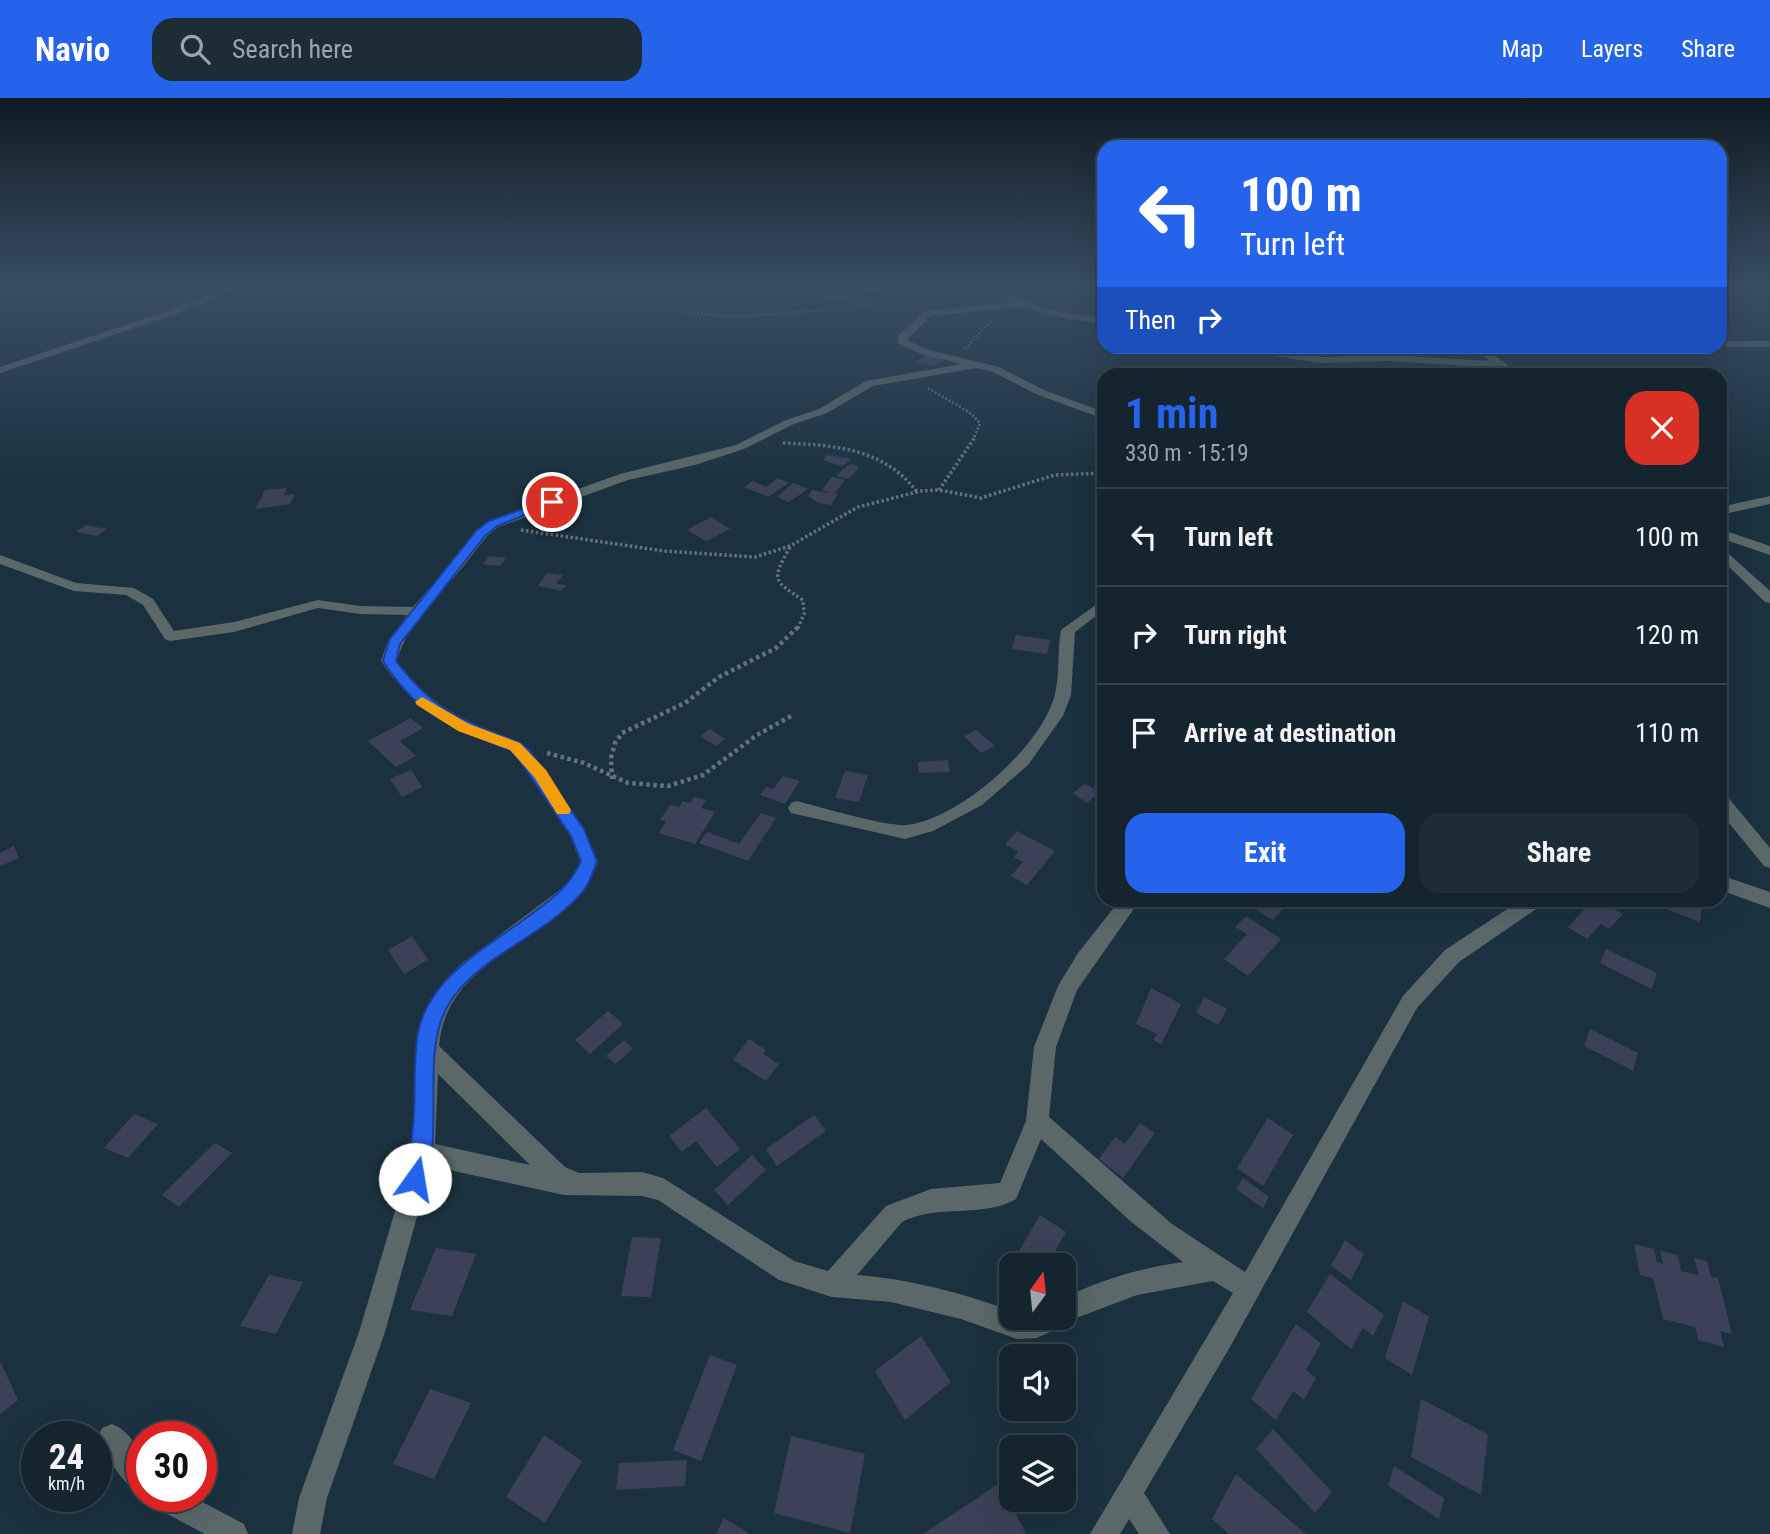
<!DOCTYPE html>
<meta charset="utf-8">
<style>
:root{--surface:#14252f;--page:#1d2d37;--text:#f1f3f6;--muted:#9da5aa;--line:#33424b;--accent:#2563eb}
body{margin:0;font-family:"Roboto Condensed",sans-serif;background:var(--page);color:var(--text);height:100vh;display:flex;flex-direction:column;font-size:26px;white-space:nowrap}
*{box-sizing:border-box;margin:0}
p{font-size:23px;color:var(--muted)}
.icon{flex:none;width:38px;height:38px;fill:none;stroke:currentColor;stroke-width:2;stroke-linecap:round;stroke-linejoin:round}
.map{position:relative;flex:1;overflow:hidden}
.side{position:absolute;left:1097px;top:270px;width:630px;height:539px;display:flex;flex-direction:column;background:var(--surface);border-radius:21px;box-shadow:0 7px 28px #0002,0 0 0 2px var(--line)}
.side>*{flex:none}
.banner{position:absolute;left:1097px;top:42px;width:630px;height:214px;border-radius:21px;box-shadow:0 7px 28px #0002,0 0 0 2px var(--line);background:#2563eb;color:#fff;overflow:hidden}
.needle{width:46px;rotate:15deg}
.buttons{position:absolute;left:999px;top:1155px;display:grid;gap:14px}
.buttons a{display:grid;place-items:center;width:77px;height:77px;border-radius:14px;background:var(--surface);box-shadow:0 7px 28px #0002,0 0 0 2px var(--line);font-size:35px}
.speed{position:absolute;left:21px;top:1323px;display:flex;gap:14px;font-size:35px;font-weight:700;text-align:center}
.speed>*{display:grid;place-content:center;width:91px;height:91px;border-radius:50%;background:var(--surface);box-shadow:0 7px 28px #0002,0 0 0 2px var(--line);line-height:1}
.speed small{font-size:18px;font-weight:400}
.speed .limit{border:10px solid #d22;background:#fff;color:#111}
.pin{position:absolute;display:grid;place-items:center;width:60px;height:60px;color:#fff;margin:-30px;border:4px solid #fff;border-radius:50%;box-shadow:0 2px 7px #0007}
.me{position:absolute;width:77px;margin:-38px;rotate:13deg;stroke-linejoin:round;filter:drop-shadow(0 0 5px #0008)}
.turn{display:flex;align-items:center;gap:24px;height:147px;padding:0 28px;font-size:32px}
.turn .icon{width:91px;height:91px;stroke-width:2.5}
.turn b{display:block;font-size:49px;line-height:60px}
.then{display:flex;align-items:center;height:66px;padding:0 28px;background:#0003;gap:14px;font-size:26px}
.round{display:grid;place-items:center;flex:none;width:74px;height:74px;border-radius:21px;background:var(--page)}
.headline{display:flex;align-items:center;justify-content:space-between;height:119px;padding:0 28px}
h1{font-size:42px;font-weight:700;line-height:52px;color:var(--accent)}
.button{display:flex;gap:14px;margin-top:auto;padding:14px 28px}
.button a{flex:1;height:80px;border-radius:21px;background:var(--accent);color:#fff;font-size:28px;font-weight:700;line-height:80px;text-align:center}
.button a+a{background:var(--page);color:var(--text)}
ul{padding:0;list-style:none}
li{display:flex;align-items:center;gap:21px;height:98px;padding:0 28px;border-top:2px solid var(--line)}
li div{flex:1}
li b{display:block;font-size:26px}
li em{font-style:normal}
header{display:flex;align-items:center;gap:42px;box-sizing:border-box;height:98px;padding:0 35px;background:var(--accent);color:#fff}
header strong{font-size:33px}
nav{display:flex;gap:38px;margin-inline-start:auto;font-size:24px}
.search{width:490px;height:63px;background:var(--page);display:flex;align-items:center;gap:18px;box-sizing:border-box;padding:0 24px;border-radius:21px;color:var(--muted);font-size:26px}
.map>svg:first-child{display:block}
.building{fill:#3b4258}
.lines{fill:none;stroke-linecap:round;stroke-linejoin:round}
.path-far2{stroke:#627480;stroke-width:2.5;stroke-dasharray:2 2;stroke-linecap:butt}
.path-far1{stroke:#627480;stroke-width:3.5;stroke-dasharray:2.5 2.5;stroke-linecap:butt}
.path{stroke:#627480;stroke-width:4.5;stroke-dasharray:3.5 3.5;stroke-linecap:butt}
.minor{fill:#5a686a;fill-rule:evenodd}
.route{fill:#2563eb;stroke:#184099;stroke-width:2}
.slow{fill:#f59e0b}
</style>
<header>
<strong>Navio</strong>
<div class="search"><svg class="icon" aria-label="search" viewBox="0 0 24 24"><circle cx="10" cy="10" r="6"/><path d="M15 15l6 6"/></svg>Search here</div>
<nav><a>Map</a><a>Layers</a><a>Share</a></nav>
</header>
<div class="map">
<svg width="1770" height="1436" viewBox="0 0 1770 1436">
<rect width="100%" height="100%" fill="#1b313f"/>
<path class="building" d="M914 190 929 198 920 201 905 193Z
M860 202 863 205 871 203 876 208 859 211 850 204Z
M1407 248 1419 257 1395 260 1382 250Z
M927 257 944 262 934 268 915 265Z
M827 357 851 361 843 368 834 366 823 362Z
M853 366 859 370 848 381 836 378 848 367Z
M832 379 845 382 835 395H838L831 407 819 405 808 398 812 392 832 395 822 392Z
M778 380 789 385 768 399 744 389 753 383 766 389Z
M793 385 808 391 789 404 777 399Z
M287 390 284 397 295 396 290 406 255 411 265 392Z
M711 419 730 431 706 443 687 432Z
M86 427 107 431 97 438 76 434Z
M489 458 506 460 500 468 483 466Z
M547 475 563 477 556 486 566 487 562 493 538 488Z
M1016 537 1050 542 1047 556 1012 551Z
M411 620 423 630 400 643 416 658 396 669 368 643Z
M710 631 725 641 716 648 700 638Z
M976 632 995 648 981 655 964 638Z
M948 662 950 674 919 675 918 664Z
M411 672 422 689 402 699 390 681Z
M845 673 868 677 859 704 835 700Z
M783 678 800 683 785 706 760 697 766 689 773 691Z
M1103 684 1104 691 1087 705 1073 695 1085 686 1094 691Z
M694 699 706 702 701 710 715 714 695 746 659 735 666 723 660 722 670 707 679 709 683 703 690 705Z
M761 715 776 720 748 763 699 745 707 734 739 746Z
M1017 733 1055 753 1027 787 1011 778 1023 764 1014 759 1018 754 1005 746Z
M14 748 19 760 0 768V755Z
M1253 802H1290L1273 822 1248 807Z
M1593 802H1599L1623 816 1609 831 1601 826 1587 841 1568 829Z
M1666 802H1685L1702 808 1700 824 1664 810Z
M1246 818 1281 841 1248 878 1224 861 1247 836 1235 829Z
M412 838 428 862 404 876 388 852Z
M1606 851 1657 875 1652 891 1600 865Z
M1151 890 1181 906 1161 946 1153 942 1157 936 1136 926Z
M1204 899 1227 911 1218 927 1196 915Z
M608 913 623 926 590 956 575 942Z
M1590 931 1638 955 1633 973 1584 948Z
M749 941 766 952 763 956 779 966 766 983 733 962Z
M624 942 633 951 615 966 606 958Z
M706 1010 740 1051 717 1069 696 1043 682 1054 669 1038Z
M134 1016 158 1026 128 1060 104 1050Z
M814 1017 826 1033 777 1068 766 1051Z
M1268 1020 1293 1037 1263 1088 1237 1070Z
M1140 1025 1155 1035 1123 1080 1099 1061 1115 1039 1125 1046Z
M215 1045 232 1055 179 1109 162 1097Z
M752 1057 766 1072 728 1107 714 1092Z
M1243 1080 1269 1099 1263 1110 1236 1091Z
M1040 1117 1066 1134 1047 1167H1012V1181L1005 1177Z
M632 1139 661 1140 651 1199 621 1198Z
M1345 1142 1364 1156 1351 1182 1331 1168Z
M1634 1146 1654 1151 1657 1164 1663 1166 1660 1153 1678 1157 1681 1173 1699 1177 1694 1160 1707 1163 1711 1179 1718 1180 1732 1236 1720 1233 1724 1249 1698 1242 1695 1229 1663 1221 1653 1180 1640 1177Z
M436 1150 476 1156 452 1218 410 1212Z
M1330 1176 1384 1217 1373 1238 1363 1230 1351 1251 1307 1214Z
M269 1177 303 1184 276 1236 240 1228Z
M1403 1203 1429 1219 1412 1277 1385 1260Z
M1296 1226 1321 1245 1306 1272 1316 1280 1304 1302 1293 1293 1276 1322 1251 1301Z
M921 1238 951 1284 905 1322 875 1273Z
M710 1257 737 1267 701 1363 673 1352Z
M0 1263 18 1302 0 1316Z
M430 1291 471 1305 434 1381 393 1366Z
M1421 1301 1488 1336 1481 1397 1411 1359Z
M1273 1331 1332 1394 1315 1415 1256 1351Z
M544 1337 582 1363 545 1425 506 1399Z
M791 1338 865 1356 850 1435 774 1415Z
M687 1362 685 1388 616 1392 619 1365Z
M1394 1368 1444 1400 1439 1421 1388 1388Z
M1236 1376 1306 1436H1229L1212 1421Z
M1000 1385 1026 1436H923Z
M724 1420 750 1436H716Z"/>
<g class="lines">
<path class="path-far2" d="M685 214 734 219 822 212
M965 251 991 223
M928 290 969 314 980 325 974 340"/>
<path class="path-far1" d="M783 345C834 347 884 350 917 394
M939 392 975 339
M521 432 664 453 755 459 790 448 858 409 921 393 939 392 981 400 1055 377 1104 375
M790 449C771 483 773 482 803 502L804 516 798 530"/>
<path class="path" d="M547 655 584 665 628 685 668 688 703 677 757 637 793 617
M612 681 611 660 615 645 622 635 685 605 719 579 776 550 799 528"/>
<path class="minor" d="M230 188H243L179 215 0 275V269L173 211Z
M878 188H899L827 203 822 200Z
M999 188H1009C1020 213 1080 217 1104 220V226L1064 220 1022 209 931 218 907 242 929 252 999 269 1044 292 1104 314V321L1036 296 991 273 976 270 873 288 827 315 794 326 744 351 695 367 628 382 498 429C485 438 479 449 469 461 444 494 408 522 397 563 419 594 446 614 481 629 498 636 516 640 530 652L584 731 598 763C574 844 447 850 439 948L565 1069 579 1075 642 1074 663 1080 794 1163 828 1173 886 1108 931 1091 1000 1085 1026 1023 1034 949 1058 888 1078 855 1120 802H1140L1077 892 1056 949 1049 1019 1172 1126 1245 1174 1403 898 1445 852 1521 802H1544L1542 807 1459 864 1417 910 1230 1249 1144 1395 1170 1436H1139L1129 1421 1120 1436H1090L1233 1195 1213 1183 1137 1197 1063 1225 1061 1229 1037 1240 1017 1241 961 1221 891 1204 832 1199 779 1182 658 1102 642 1098 564 1097 431 1068 385 1234 327 1400 320 1436H292L299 1400 359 1234 412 1056 420 929 428 908 444 883 461 866 565 788 576 775 580 763 570 738 518 660 509 652C456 632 413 612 381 563L387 545 407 517 360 516 318 510 234 534 170 543 165 541 143 507 126 497 74 493 0 466V457L76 485 134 490 153 501 174 533 234 524 318 502 360 508 413 509 460 455 475 433 488 423 620 376 736 347 786 322 819 311 866 283 961 266 921 256 898 245V238L925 213 1012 204 1004 198ZM438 976 530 1067 435 1046ZM1041 1041 1129 1122 1183 1164C1141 1170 1102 1181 1064 1200V1220H1012V1213C961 1195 911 1181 857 1177L902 1124C938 1105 982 1121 1016 1101Z
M1089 188 1104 189V195L1091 190Z
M1720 243H1770V249H1720L1718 248H1720Z
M1204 248H1238L1321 259 1388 257 1490 263 1471 248H1483L1519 276H1508L1499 270 1388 263 1321 265Z
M1770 398V406L1720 417V409Z
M1720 431 1770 448V457L1720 440Z
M1720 448 1770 493V505L1765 504 1720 460Z
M1104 501V512L1075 534 1071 597 1063 618 1028 667 982 707 933 733 905 741 791 715 788 710 791 705 797 703C820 709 888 729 907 727 960 721 1043 647 1055 596 1060 576 1057 553 1061 532Z
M1720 696 1726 697 1770 750V770L1764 768 1720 714Z
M1720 777 1770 794V810L1720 792Z
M112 1326C142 1339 142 1368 142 1396 123 1388 106 1358 98 1340L102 1330Z
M148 1398H191L244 1426 248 1436H205L152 1408Z"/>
</g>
<linearGradient id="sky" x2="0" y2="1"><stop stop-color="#0f1b23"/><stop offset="0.48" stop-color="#394e63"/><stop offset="1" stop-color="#394e63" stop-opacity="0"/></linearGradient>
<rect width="1770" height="389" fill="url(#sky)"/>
<path class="route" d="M548 402 558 404 497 428 485 438 400 546 396 563C437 616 461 621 520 645L529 652 584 731 597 763C593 773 590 785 584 792 550 835 483 856 452 901 417 951 447 1031 423 1089L415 1092 408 1089C406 1083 414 1028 414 1015 415 990 414 964 417 940 425 882 484 851 526 820 549 803 569 790 581 763L571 738 518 660 510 652C450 628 420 620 383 563L389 542 476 433 489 423Z"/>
<path class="slow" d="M422 599 469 626 520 645 546 672 571 712 569 716H557L535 680 510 652 458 633 417 607 415 604Z"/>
</svg>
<div class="buttons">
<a><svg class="needle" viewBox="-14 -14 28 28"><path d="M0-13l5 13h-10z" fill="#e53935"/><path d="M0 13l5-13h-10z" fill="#9da5aa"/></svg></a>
<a><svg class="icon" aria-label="sound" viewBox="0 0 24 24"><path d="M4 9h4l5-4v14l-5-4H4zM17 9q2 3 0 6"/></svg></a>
<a><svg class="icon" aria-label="layers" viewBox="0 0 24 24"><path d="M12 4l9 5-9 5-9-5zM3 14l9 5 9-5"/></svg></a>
</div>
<div class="speed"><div>24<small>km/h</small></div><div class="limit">30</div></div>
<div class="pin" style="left:552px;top:404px;background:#d93025"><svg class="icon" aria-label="arrive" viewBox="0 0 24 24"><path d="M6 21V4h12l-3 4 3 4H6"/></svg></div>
<svg class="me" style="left:415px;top:1081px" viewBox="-20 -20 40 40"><circle r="19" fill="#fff"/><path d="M0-13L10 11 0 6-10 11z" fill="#2563eb"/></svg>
<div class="banner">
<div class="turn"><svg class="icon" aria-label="left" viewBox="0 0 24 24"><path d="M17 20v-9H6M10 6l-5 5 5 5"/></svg><div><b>100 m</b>Turn left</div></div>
<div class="then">Then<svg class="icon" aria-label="right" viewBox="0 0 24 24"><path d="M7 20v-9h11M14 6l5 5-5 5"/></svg></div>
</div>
<section class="side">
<div class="headline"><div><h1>1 min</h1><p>330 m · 15:19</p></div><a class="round" style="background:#d93025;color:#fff"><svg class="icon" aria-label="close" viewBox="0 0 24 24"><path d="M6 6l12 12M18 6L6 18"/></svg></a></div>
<ul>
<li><svg class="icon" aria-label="left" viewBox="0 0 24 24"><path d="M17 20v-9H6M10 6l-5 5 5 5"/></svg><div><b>Turn left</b></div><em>100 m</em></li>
<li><svg class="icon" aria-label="right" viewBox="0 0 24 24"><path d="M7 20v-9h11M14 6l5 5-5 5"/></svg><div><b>Turn right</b></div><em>120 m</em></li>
<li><svg class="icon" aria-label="arrive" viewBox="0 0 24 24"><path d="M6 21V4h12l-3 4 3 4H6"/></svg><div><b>Arrive at destination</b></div><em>110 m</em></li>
</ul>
<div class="button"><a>Exit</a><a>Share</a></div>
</section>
</div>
